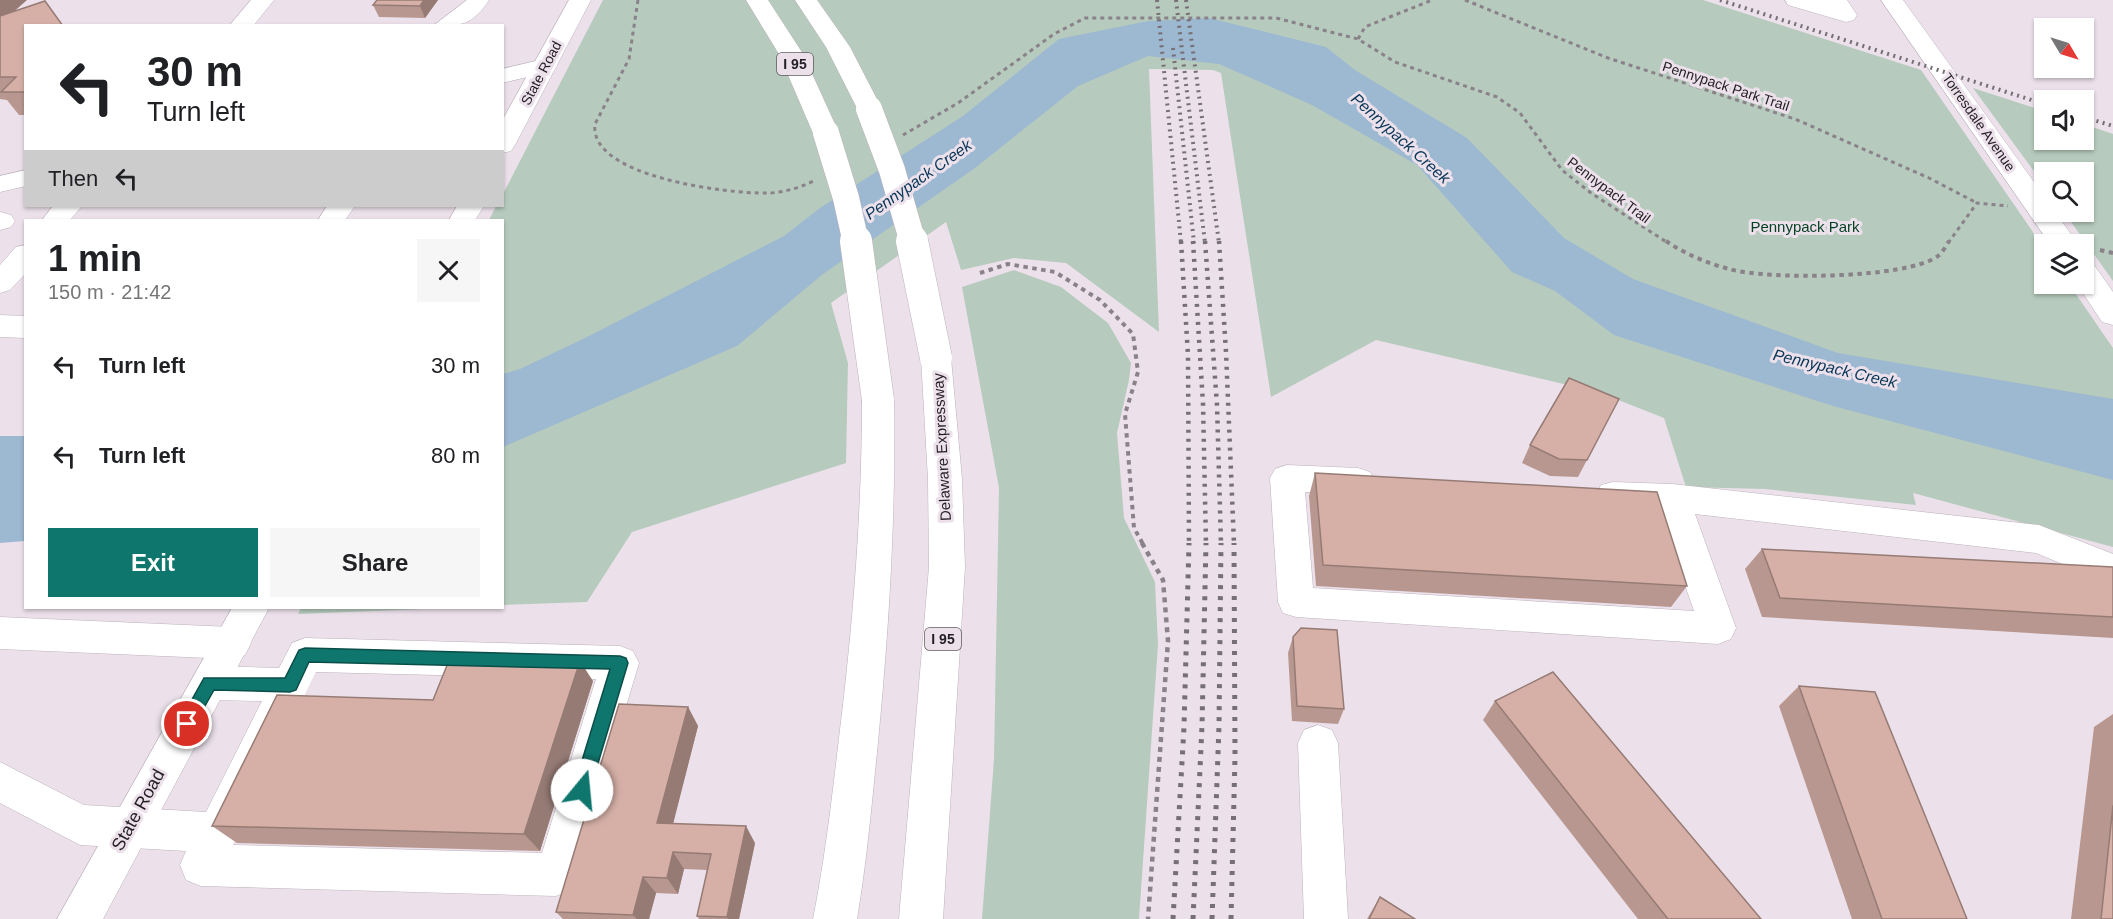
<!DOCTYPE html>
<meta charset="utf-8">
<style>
:root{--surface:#fff;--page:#f6f6f6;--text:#202124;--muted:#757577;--accent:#0f766e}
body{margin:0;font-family:Helvetica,sans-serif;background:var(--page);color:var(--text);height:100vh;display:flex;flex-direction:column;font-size:22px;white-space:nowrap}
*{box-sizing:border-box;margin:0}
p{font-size:20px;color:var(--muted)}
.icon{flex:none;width:33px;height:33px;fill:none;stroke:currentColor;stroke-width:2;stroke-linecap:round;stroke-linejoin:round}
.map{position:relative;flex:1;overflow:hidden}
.drawer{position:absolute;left:24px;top:219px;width:480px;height:390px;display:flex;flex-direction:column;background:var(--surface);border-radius:0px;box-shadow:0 2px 4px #0004}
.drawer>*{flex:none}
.top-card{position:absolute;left:24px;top:24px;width:480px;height:183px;border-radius:0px;box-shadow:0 2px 4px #0004;background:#fff;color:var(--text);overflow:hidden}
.needle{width:39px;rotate:128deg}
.controls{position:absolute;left:2034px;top:18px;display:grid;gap:12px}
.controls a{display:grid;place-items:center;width:60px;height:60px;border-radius:0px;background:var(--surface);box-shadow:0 2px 4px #0004;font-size:30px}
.pin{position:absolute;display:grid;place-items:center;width:51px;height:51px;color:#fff;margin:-26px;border:3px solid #fff;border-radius:50%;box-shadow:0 2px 6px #0007}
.me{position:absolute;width:66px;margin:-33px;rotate:17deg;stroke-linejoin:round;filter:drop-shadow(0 0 4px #0008)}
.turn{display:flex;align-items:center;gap:21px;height:126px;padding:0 24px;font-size:27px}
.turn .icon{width:78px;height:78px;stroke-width:2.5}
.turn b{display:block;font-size:42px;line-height:51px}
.then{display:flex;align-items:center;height:57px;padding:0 24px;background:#0003;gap:12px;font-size:22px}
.round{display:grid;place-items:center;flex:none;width:63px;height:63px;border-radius:0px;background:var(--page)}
.summary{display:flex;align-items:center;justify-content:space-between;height:102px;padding:0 24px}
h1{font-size:36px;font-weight:600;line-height:45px}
.button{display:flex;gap:12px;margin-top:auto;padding:12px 24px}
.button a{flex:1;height:69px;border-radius:0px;background:var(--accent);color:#fff;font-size:24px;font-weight:600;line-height:69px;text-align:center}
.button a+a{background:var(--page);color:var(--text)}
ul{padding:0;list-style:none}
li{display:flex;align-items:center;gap:18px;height:90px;padding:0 24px}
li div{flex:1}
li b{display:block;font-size:22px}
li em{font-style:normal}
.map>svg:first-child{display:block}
.green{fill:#b6cbbd}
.water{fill:#9db8d1}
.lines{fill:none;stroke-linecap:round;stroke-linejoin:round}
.minor-casing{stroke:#bcb2bc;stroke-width:1}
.major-casing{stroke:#bcb2bc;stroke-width:1}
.highway-casing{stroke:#bcb2bc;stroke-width:1}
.path-far2{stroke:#8a8289;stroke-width:3;stroke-dasharray:4 4;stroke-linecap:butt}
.path-far1{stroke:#8a8289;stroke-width:4;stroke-dasharray:4.5 4.5;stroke-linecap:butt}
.path{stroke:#8a8289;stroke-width:4.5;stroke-dasharray:5 5;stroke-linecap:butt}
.minor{fill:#fff;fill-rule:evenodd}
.major{fill:#fff;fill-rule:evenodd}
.highway{fill:#fff;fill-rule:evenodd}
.rail-far2{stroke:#766f75;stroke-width:4;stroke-dasharray:2 4.5;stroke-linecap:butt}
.rail-far1{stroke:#766f75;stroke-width:4.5;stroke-dasharray:3 6;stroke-linecap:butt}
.rail{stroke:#766f75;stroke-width:5;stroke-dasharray:4 7;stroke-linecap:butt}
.highway-bridge-far1-casing{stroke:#bcb2bc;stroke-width:27;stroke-linecap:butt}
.highway-bridge-casing{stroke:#bcb2bc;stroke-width:33;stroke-linecap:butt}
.highway-bridge-far1{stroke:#fff;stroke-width:26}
.highway-bridge{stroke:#fff;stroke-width:32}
.wall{fill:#b89790}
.shaded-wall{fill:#967b75}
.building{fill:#d6b0a7;stroke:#967b75;stroke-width:1.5}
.route{fill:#0f766e;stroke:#0a4d48;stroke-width:1.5}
.labels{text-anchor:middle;stroke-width:6;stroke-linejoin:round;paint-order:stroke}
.shield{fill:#ece1eb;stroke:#5f585e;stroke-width:1.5}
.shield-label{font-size:14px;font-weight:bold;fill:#221e22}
.far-street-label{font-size:14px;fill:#221e22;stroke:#ece1eb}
.park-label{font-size:15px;fill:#033f23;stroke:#ece1eb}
.street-label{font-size:15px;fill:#221e22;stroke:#ece1eb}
.water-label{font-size:16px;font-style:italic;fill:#083657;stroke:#ece1eb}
.near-street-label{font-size:18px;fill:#221e22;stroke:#ece1eb}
</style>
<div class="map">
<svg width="2113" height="919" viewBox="0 0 2113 919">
<rect width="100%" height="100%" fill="#ece1eb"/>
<path class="green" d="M603 0H1703L1921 70 2044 248V284H2069L2113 348V547L1913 493 1916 505 1765 489 1686 487 1664 418 1598 392 1376 340 1271 397 1221 73 1213 70 1149 69 1159 332 1066 263 1014 258 961 270 946 222 831 303 848 363 846 463 632 532 587 602 503 605 502 220H489L496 206H502L503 194Z
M1973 88 2044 111V140H2084V124L2113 134V281L2064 212H2084V172H2044V185Z
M1014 270 1061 287 1108 323 1131 363 1129 380 1117 433 1124 518 1155 582 1158 645 1139 919H982L994 759 999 488 962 287Z
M301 608H450L298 614Z"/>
<path class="water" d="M1209 18 1326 47 1355 70 1467 138 1564 238 1633 279 1838 353 2113 399V480L1833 406 1614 335 1555 291 1512 272 1417 165 1312 105 1219 64 1148 56 1078 86 975 168 823 274 737 346 503 447V374L520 369 589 336 784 236 820 208 963 116 1059 39 1148 21Z
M0 436H25V541L0 543Z"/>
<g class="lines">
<g class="minor-casing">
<path id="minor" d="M251 0H274L253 26H229Z
M467 0H489C473 25 461 26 433 26Z
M1785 0H1847L1857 15 1854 20 1846 22 1788 5Z
M1881 0H1903L2044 196V212H2055L2078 244H2050Z
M545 59 553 61 557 66 553 71 502 83V69Z
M26 170V186L0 192V176Z
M53 206H82L70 220H42Z
M327 206H355L345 220H318Z
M0 212 11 215 15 221 11 227 0 230Z
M26 245V273L10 290 0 293V265L16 247Z
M2084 262 2094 265 2113 292V325L2102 322 2077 284H2084Z
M0 315 26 316V338L0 337Z
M1287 465 1358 468 1370 472 1375 481 1370 490 1358 494 1305 492 1313 588 1694 611 1659 511 1613 508 1601 505 1596 495 1601 485 1613 482 1672 484 2039 525 2113 554V585L2036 553 1695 514 1736 628 1731 639 1718 644 1296 617 1283 613 1278 602 1270 478 1275 469Z
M0 617 232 627 245 631 251 643 245 655 232 659 0 649Z
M305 638 620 646 633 651 639 663 571 890 556 896 201 886 186 880 180 865 186 851 80 845 0 803V762L84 805 206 812 262 701 210 700 197 695 191 683 197 671 210 666 279 668 292 643ZM316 672 596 679 542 853 233 845Z
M1318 725 1332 730 1338 743 1348 919H1304L1298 743 1304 730Z"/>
</g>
<g class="major-casing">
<path id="major" d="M569 0H591L515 145 511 151 502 153V121Z
M457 206H484L475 220H449Z
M232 608H269L103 919H57Z"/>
</g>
<g class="highway-casing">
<path id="highway" d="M746 0H768L803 54 839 133 835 138 826 141 817 138 813 133 779 54Z
M795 0H817L850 47 882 109 878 114 869 117 860 114 826 47Z
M936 347 947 350 951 358 962 479 965 567 943 919H899L929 567 928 479 921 358 925 350Z
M878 388 889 392 894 400C896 515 889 628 878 742 872 801 867 860 857 919H813C825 859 832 798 839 738 853 625 862 513 862 400L867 392Z"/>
</g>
<path class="path-far2" d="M638 0 629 59 595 124C588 177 729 194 767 193 784 193 801 187 816 180
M1465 0 1608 58 1795 119 1929 178 1977 203
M1358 39 1365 27 1432 0
M903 135 958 103 1054 34 1085 18H1276L1358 39 1395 62 1497 97 1520 113 1562 170 1591 193 1668 243
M1948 243 1977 203 2008 206"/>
<path class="path-far1" d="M1666 241C1685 254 1707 263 1729 269 1767 280 1907 279 1938 256 1942 253 1946 246 1949 241
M2100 250 2113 253
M980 273 1008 264 1055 272 1100 300 1133 334 1138 372 1125 414 1134 528 1143 544"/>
<path class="path" d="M1142 543 1163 580 1168 641 1148 919"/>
<use href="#minor" class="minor"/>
<use href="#major" class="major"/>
<use href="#highway" class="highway"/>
<path class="rail-far2" d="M1157 0 1181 243
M1176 0 1205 243
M1186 0 1219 243
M1720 0 2044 104
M1173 48 1194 243
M2084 117 2113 126"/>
<path class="rail-far1" d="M1181 241 1188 355 1189 544
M1193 241 1203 404 1206 544
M1205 241 1217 405 1221 544
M1219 241 1226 352 1234 544"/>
<path class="rail" d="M1173 919 1184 727 1189 543
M1193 919 1202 726 1206 543
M1212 919 1219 726 1221 543
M1231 919 1235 757 1234 543"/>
<g class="highway-bridge-far1-casing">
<path id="highway-bridge-far1" d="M869 109 892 170 913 243
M826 133 846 198 856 243"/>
</g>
<g class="highway-bridge-casing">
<path id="highway-bridge" d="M856 241 878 400
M912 241 936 358"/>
</g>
<use href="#highway-bridge-far1" class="highway-bridge-far1"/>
<use href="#highway-bridge" class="highway-bridge"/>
</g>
<path class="wall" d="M0 0 14 11 26 26V115H19L7 100 0 99Z
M377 0H438L425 18 379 17 373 5Z
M1530 445 1587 460 1578 477 1550 476 1522 463Z
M1315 473 1687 586 1671 607 1316 586 1309 496Z
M1762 549 2113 567V638L1762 617 1745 569Z
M1293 637 1344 709 1338 724 1292 721 1288 653Z
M593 681 540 851 237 843 212 826Z
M1799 686 1967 919H1852L1779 706Z
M1495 701 1761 919H1638L1483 720Z
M688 707 698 726 673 823 755 843 739 919H699L697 916 707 870 684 869 678 894 656 893 649 919H563L556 912Z
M2113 714V919H2071L2094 727Z
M1380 897 1415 919H1367Z"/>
<path class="shaded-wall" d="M0 0H27L0 24Z
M424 0H438L425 18 420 6Z
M580 661 593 681 540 851 524 834Z
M688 707 698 726 669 840 657 823Z
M746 826 755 843 739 919H728L727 917Z
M673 852 684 869 678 894 667 878Z
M643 877 656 893 649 919H637L633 915Z"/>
<path class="building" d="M377 0H424L420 6 373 5Z
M45 1 63 26H26V92H1L16 77H0V16Z
M1569 378 1619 399 1587 460 1559 459 1530 445Z
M1315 473 1657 492 1687 586 1323 565Z
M1762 549 2113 567V617L1780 598Z
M1301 628 1337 630 1344 709 1297 706 1293 637Z
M450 658 580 661 524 834 212 826 277 695 433 700Z
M1553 672 1761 919H1668L1495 701Z
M1799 686 1875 692 1967 919H1882Z
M619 704 688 707 657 823 746 826 727 917 697 916 711 854 673 852 667 878 643 877 633 915 556 912Z
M2113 805V919H2101Z
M1380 897 1415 919H1369Z"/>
<path class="route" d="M305 648 620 656 626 658 628 663 590 790 588 796 582 798 576 796 573 790 610 669 309 662 296 690 290 692 214 690 192 729 187 731 181 729 179 724 181 719 204 678H285L299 650Z"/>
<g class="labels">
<g class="shield">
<rect x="777" y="53" width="36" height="22" rx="4.5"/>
<rect x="925" y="628" width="36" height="22" rx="4.5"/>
</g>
<g class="shield-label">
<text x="795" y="69">I 95</text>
<text x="943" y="644">I 95</text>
</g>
<g class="far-street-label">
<text transform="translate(541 73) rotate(-62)" y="5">State Road</text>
<text transform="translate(1726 86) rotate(18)" y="5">Pennypack Park Trail</text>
<text transform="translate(1979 122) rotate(55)" y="5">Torresdale Avenue</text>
<text transform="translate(1609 190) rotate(37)" y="5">Pennypack Trail</text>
</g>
<g class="park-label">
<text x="1805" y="232">Pennypack Park</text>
</g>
<g class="street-label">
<text transform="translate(942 447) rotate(-93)" y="5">Delaware Expressway</text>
</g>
<g class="water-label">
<text transform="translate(1401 138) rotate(42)" y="6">Pennypack Creek</text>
<text transform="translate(918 179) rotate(-35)" y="6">Pennypack Creek</text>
<text transform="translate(1835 368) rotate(13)" y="6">Pennypack Creek</text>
</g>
<g class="near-street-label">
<text transform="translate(138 810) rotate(-61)" y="6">State Road</text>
</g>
</g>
</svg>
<div class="controls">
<a><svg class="needle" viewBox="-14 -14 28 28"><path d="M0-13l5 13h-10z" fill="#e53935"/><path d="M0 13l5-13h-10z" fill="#757577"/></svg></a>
<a><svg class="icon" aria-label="sound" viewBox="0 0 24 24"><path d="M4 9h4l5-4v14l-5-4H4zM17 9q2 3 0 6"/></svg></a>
<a><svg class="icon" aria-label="search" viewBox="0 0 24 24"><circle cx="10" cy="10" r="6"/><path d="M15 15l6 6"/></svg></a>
<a><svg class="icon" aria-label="layers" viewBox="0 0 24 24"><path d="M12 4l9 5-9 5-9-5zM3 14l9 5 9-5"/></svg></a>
</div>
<div class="pin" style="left:187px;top:724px;background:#d93025"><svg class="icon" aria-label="arrive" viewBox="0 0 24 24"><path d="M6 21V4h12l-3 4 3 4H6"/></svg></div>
<svg class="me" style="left:582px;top:790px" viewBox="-20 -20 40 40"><circle r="19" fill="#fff"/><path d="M0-13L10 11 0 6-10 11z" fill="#0f766e"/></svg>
<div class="top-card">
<div class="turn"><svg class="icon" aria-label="left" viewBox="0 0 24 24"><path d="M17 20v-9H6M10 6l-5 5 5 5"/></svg><div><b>30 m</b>Turn left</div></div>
<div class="then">Then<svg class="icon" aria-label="left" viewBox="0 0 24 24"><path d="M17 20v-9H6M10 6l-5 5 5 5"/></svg></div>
</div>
<section class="drawer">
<div class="summary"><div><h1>1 min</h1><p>150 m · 21:42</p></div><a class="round"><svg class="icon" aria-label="close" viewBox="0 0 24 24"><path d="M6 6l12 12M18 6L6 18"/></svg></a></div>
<ul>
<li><svg class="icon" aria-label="left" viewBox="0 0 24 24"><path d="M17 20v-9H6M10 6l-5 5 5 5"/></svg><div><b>Turn left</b></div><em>30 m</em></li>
<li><svg class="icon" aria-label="left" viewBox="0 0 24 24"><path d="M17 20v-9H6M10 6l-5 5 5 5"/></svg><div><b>Turn left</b></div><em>80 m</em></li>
</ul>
<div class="button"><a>Exit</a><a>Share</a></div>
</section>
</div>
